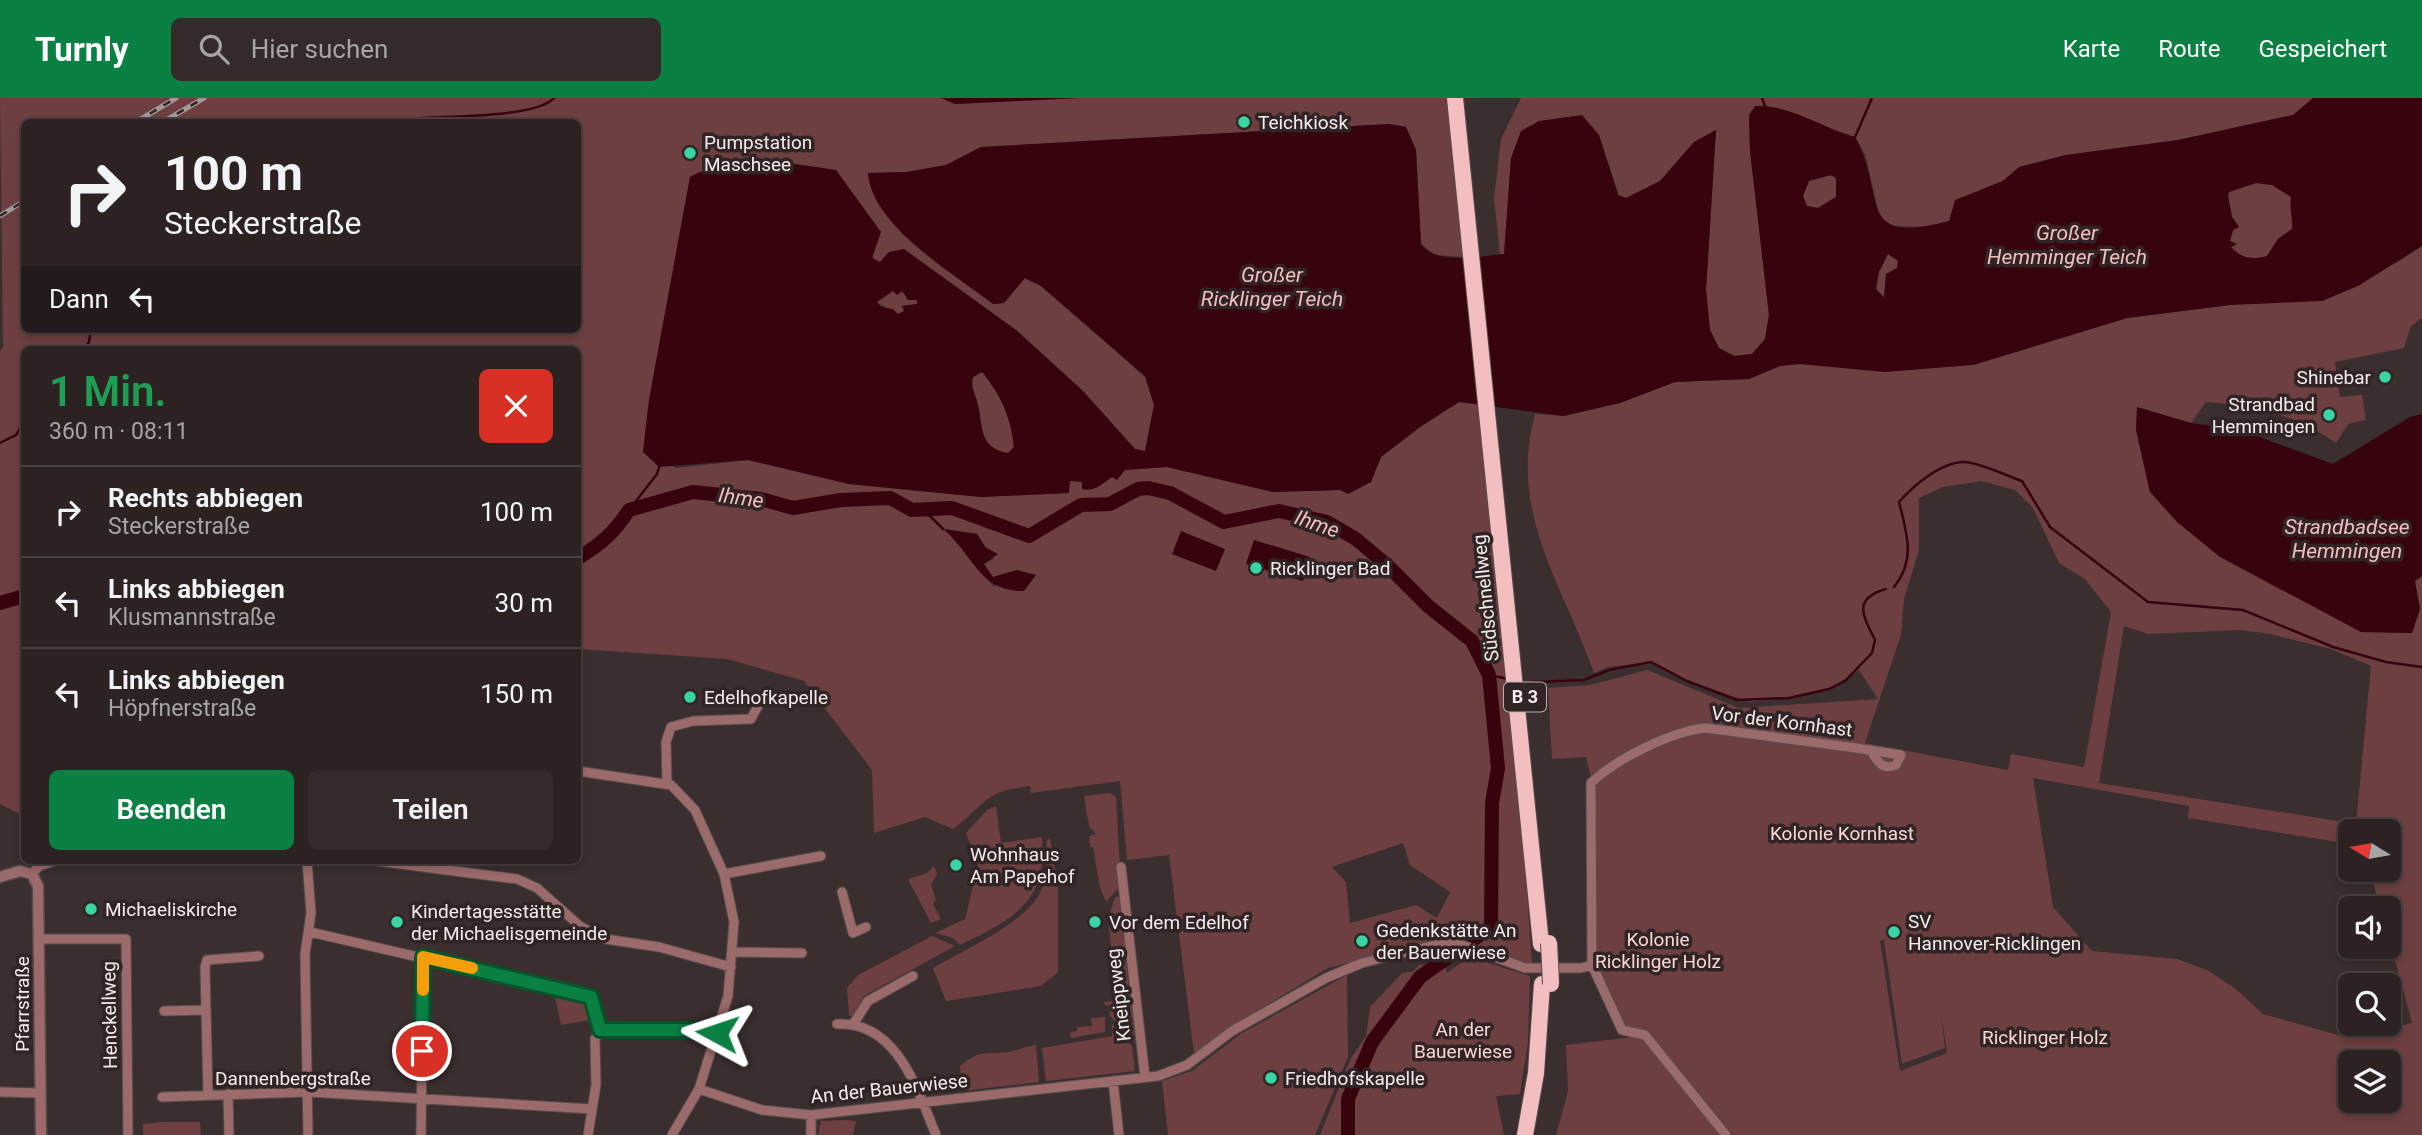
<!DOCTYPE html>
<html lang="de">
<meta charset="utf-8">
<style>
:root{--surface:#2c2222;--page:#342a2a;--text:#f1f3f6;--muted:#a6a4a5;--line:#483f40;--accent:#0b8043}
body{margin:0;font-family:Roboto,sans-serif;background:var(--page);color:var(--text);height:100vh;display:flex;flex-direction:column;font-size:26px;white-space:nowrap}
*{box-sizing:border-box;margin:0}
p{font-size:23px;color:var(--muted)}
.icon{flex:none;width:38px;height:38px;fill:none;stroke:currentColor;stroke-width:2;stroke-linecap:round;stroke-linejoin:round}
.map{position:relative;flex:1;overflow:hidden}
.panel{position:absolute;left:21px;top:248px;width:560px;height:518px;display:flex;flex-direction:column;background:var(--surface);border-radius:10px;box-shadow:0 4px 10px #0003,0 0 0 2px var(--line)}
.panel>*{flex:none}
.banner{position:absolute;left:21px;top:21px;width:560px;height:214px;border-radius:10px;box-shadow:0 4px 10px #0003,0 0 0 2px var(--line);background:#2c2222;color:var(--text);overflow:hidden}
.needle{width:46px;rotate:281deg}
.buttons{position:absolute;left:2338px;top:721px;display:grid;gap:14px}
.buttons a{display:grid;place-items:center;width:63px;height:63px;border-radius:10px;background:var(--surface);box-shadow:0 4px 10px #0003,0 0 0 2px var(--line);font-size:35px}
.pin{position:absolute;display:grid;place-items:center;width:60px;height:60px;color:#fff;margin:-30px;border:4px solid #fff;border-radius:50%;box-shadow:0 2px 7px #0007}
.me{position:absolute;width:77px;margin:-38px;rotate:275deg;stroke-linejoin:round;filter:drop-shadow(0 0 5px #0008)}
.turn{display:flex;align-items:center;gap:24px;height:147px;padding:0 28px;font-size:32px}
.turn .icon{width:91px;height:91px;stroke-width:2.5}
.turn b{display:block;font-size:49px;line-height:60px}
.then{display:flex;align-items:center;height:66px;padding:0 28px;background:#0003;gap:14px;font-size:26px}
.round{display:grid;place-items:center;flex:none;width:74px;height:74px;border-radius:10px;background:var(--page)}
.head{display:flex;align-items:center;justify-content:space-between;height:119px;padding:0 28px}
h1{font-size:42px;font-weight:600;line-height:52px;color:#1e9e55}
.primary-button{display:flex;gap:14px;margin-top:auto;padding:14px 28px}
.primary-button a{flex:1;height:80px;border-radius:10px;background:var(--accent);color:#fff;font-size:28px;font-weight:600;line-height:80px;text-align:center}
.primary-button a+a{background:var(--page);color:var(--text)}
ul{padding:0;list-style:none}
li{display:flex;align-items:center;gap:21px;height:91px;padding:0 28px;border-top:2px solid var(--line)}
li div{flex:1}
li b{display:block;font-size:26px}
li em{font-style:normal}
header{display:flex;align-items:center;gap:42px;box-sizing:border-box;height:98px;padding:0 35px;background:var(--accent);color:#fff}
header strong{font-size:33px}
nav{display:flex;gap:38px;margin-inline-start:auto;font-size:24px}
.search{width:490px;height:63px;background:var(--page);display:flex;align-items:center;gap:18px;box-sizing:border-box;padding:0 24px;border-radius:10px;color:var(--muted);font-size:26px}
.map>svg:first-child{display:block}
.green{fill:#6d3f41;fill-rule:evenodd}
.water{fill:#37030c;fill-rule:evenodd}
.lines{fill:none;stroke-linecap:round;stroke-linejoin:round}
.stream{stroke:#37030c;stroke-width:2.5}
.river{stroke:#37030c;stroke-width:14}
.minor-casing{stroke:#584c4c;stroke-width:11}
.tertiary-casing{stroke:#584c4c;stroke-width:13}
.trunk-casing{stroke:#584c4c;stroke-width:18}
.minor{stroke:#9b6a6b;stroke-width:9}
.tertiary{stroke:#9b6a6b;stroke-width:10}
.trunk{stroke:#f3bec0;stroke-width:16}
.rail-casing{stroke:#a39999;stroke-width:5}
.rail{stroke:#302424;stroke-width:2.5;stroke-dasharray:8;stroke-linecap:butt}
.trunk-bridge-casing{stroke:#584c4c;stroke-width:18;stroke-linecap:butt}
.trunk-bridge{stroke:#f3bec0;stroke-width:16}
.route-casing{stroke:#07532c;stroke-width:18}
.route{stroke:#0b8043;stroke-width:12}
.slow{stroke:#f59e0b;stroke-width:12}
.poi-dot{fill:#3bd4a4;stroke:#302424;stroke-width:2.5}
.labels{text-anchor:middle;stroke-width:7;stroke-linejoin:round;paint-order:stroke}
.shield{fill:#302424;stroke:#b9b0b0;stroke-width:2}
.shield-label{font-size:18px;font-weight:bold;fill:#f4ecec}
.poi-label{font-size:19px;fill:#f4ecec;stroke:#302424;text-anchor:start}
.street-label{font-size:19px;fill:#f4ecec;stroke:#302424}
.park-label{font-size:19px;fill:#fbd4d4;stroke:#302424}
.water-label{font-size:21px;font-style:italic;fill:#f7bdbf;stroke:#302424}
</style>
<header>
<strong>Turnly</strong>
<div class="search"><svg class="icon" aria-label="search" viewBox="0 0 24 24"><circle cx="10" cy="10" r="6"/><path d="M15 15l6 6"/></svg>Hier suchen</div>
<nav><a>Karte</a><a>Route</a><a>Gespeichert</a></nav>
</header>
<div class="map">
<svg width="2422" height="1037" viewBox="0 0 2422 1037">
<rect width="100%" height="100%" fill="#3a2e2e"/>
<path class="green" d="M0 0H941L955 6 1079 0H1449L1465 159 1435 157 1421 146 1416 52 1406 29 1389 26 981 49 946 67 907 74 868 75 901 135 993 206 1004 205 1024 180 1041 188 1145 279 1154 307 1145 353 1135 351 1082 292 1016 232 904 152 889 154 880 164 875 163 836 72C788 65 735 54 690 79L649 302 643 354 676 370 748 362 849 386 981 399 1068 395 1070 383 1107 382 1125 372 1167 369 1273 394 1340 392 1371 384 1381 359 1420 329 1459 304 1479 306 1525 766 1532 867 1451 839 1328 870 1230 929 1194 955 1169 757 1127 762 1120 683 1031 695 1030 688C983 693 986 706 953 731L925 719 874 735 872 672 804 583 727 561 578 551V252H24V718L0 706V253L3 249ZM24 24H578V231H24ZM945 431 977 436 994 461 983 466 993 479 1017 472 994 489ZM1403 745 1410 767 1450 794 1437 820 1416 807 1350 825 1346 784 1332 769Z
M1521 0H2313L2293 17 2178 42 2066 57 2019 69 2003 83 1982 91 1950 123 1928 129 1891 128 1880 120 1865 56 1855 39 1749 17 1750 53 1769 217 1765 241 1752 256 1734 258 1719 250 1710 232 1706 192 1716 32 1694 44 1660 83 1626 100 1619 97 1599 37 1511 60 1504 156H1500L1494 100 1501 41Z
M1830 77 1836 80V99L1818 110 1807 108 1803 98 1809 83Z
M2256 85 2272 87 2291 99 2294 121 2292 131 2278 141 2267 158C2252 162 2242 161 2231 149L2237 146 2229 143 2236 124 2232 119 2228 97 2229 94Z
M2422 148V220L2411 228 2404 250 2335 264 2340 299 2362 297 2366 322 2348 326 2336 345C2294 316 2255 308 2206 304L2191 325 2137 309 2136 332 2150 394 2308 504 2361 534 2412 535 2420 511 2414 483 2422 478V1037H1733L1677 968 1642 932 1631 933 1624 929 1596 865 1593 688 1586 659 1552 661 1548 590 1590 587 1647 572 1739 610 1878 601 1859 572 1829 591 1789 600 1750 604 1687 583 1651 564 1608 569 1594 575C1563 486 1508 416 1535 316L1564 318 1620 305 1675 284 1749 281 1780 268 1799 266 1973 267 2127 220 2230 207 2396 165ZM1981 383 2015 392 2033 410 2059 465 2085 481 2111 514 2084 669 2011 656 2008 672 1865 645 1901 537 1904 501 1919 452V400L1943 389ZM2124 528 2148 536 2241 532 2270 536 2331 551 2371 568 2356 726 2099 685ZM2033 680 2189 708 2188 720 2350 746V733H2389V772H2370L2380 810H2389V840L2412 925 2359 937H2338L2263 916 2236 891 2207 872 2177 861 2092 853 2053 809ZM1884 842 1902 966 1945 950 1941 914 1947 955 1900 973 1880 843ZM2350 964H2389V1003H2350Z
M1888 156 1898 162 1897 170 1886 176 1884 200 1876 191 1878 174Z
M893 193 897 197 903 193 917 202V206L903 208 905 213 898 216 876 204Z
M982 274C1001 297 1011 319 1014 349L1008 356C978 350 983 329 978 307 976 297 970 290 973 279Z
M1110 695 1116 699 1121 787 1106 804 1100 790 1093 749H1090L1089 738 1096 736 1089 728 1084 698Z
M996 708 1001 745 1042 739C1042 751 1043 765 1040 777 1032 814 991 832 960 847L953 840 935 835 965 821 978 767 966 735 987 712Z
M1050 741 1058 789V874L1041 888 946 903 933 870C964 852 1017 829 1037 800 1048 784 1046 760 1047 742Z
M934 768 937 776 931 787 936 802 933 806 941 821 931 825 908 781 927 775Z
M1121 798 1127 855 1112 857 1108 821 1115 799Z
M932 838 955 848 864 898 853 918H849L847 890 858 877Z
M1469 859 1530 878 1528 945 1520 996 1496 998 1504 1037H1349L1350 1001 1373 945 1421 880 1444 864 1447 875Z
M1126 863 1135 945 1110 918 1109 907H1105L1104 904 1116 902 1110 865Z
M1435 866C1400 892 1358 956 1347 999 1344 1011 1346 1025 1346 1037H1320L1351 960 1366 938 1370 909 1402 875 1414 873 1419 867Z
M1347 877 1348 959 1315 1037H1168L1162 983 1192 973 1242 935Z
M554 895 583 900 590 922 561 927Z
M1105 919V934L1071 940 1070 934 1077 933V929L1092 928 1091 920Z
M1112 926 1132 948 1135 973 1046 983 1042 950 1112 938Z
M1642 938 1722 1037H1556L1568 993 1566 947Z
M1036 947 1039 984 962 993 960 968C981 951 984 957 1008 954 1018 953 1026 948 1036 947Z
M845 1022 856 1023 853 1037H818L821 1023Z
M162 1024H200L201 1037H143V1026Z"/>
<path class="water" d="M941 0H1079L955 6Z
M2313 0H2422V148L2358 188 2322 203 2230 207 2127 220 1973 267 1885 274 1799 266 1780 268 1749 281 1675 284 1620 305 1563 318 1459 304 1420 329 1381 359 1371 384 1348 396 1340 392 1273 394 1167 369 1125 372 1117 382 1112 379C1102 386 1095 394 1082 391V384L1070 383 1069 395 981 399 849 386 748 362 659 369 643 354 649 302 690 79C735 54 788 65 836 72L881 134 872 160 880 164 889 154 904 151 1016 232 1082 292 1135 351 1145 353 1154 307 1145 278 1041 188 1025 180 1004 205 993 206C954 176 871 127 868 75L907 74 946 67 981 49 1389 26 1406 29 1416 52 1421 146C1437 168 1480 158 1504 156L1511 60 1521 33 1539 23 1582 17 1599 37 1618 97 1626 100 1660 83 1694 44 1716 32 1706 192 1710 232 1719 250 1734 258 1752 256 1765 241 1769 217 1750 53 1749 17 1755 8C1789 6 1823 30 1855 39 1888 98 1853 148 1949 123L1955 102 2003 83 2019 69 2066 57 2178 42 2293 17ZM1831 77 1836 80V99L1818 110 1807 108 1803 98 1809 83ZM2256 85 2272 87 2291 99C2289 111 2293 119 2292 131L2278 141 2267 158C2252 162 2242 161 2231 149L2237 146 2230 143 2233 132 2239 129 2232 119 2228 98 2229 94ZM1888 156 1898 163 1897 170 1886 176 1884 199 1876 191 1879 174ZM893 193 897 197 902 193 908 202H917V206L902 208 904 213 898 216 893 211 881 209 877 204ZM982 274C1001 297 1011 319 1014 349L1008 355C979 350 983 329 978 307 976 297 970 290 973 279Z
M2137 309 2191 325 2237 331 2333 366 2410 319 2422 316V478L2415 483 2420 511 2412 535 2361 534 2220 459 2177 424 2150 394 2136 332Z
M943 431 977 436 985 449 998 456 984 466 993 479 1017 472 1036 477 1024 493C978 494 974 456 943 431Z
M1181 433 1225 451 1216 473 1172 456Z
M1254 442 1310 459 1303 483 1246 466Z"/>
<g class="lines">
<path class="stream" d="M1762 0 1765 8
M371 24C409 16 533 24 554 0
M1855 39 1872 0
M83 252 89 244 91 231
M0 345 16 337 24 324
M629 412 657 376 660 366
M925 413 943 431
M1894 489C1916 462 1907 436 1899 404 1913 388 1941 364 1964 364 1979 364 2007 378 2022 383L2050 429 2148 504 2243 512 2333 549 2386 564 2422 569
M1489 577 1508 581
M1533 584 1584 582 1609 572 1651 564 1687 583 1737 602 1789 600 1829 591 1845 583 1872 555 1875 542C1864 519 1851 501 1886 491"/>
<path class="river" d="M578 460C600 447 615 434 629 412L693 394 761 401 793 410 841 402 890 400 912 412 952 410 1029 438 1081 407 1110 406 1138 391 1148 390 1170 395 1224 424 1279 413 1327 424 1356 441 1388 468 1428 508 1472 543 1489 577 1498 670 1492 705 1491 829 1420 879 1372 944 1348 1001V1037
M0 505 24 498"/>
<g class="minor-casing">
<path id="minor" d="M578 673 671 687 695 712 724 776 734 824 728 898 699 991 672 1037
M667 686 666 644 671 629 693 623 751 621 760 604
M307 763 311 815 305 856 308 1037
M377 763 517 781 537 790 581 829 605 841 659 849 731 869
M1121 769 1145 979
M32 776 39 768 55 763
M724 776 821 758
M842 794 853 835 866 829
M310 834 591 899 600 932 595 941 596 987 588 1037
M39 841H126L128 1037
M733 854 802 855
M164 913 206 912
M854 925 868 903 913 878
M837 926C897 923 917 991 936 1037
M600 932H697L717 935
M1113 983 1119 1037
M699 991 762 1012 811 1017 1158 978 1187 967 1232 933 1326 880 1362 865 1451 843 1525 870H1581L1592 867
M0 994 40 995
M228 996 229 1037
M208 997 205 869 207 862 259 858
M162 999 308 994 592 1011
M811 1017V1037
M421 1037 423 859
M1726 1037 1645 937 1622 932 1592 867 1591 685C1616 661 1672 633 1706 630L1856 650 1901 657 1896 667C1883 673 1877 663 1870 652"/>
</g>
<g class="tertiary-casing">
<path id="tertiary" d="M0 779 20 773 32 776 38 788 41 1037"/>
</g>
<g class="trunk-casing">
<path id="trunk" d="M1455 0 1541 846
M1525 1037 1536 975 1542 886"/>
</g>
<use href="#minor" class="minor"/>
<use href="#tertiary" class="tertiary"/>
<use href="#trunk" class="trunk"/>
<g class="rail-casing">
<path id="rail" d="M136 24 176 0
M163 24 204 0
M0 118 24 103"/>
</g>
<use href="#rail" class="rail"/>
<g class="trunk-bridge-casing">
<path id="trunk-bridge" d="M1549 845 1551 886"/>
</g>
<use href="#trunk-bridge" class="trunk-bridge"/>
</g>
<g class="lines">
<g class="route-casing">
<path id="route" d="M422 953 423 859 591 899 600 932H697L717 935"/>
</g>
<use href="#route" class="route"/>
<path class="slow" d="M423 892V859L472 870"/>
</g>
<g class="poi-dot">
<circle cx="1244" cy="24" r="7"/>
<circle cx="690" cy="55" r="7"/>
<circle cx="2385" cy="279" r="7"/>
<circle cx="2329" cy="317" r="7"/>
<circle cx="1256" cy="470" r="7"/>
<circle cx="690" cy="599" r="7"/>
<circle cx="956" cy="767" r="7"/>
<circle cx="91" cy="811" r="7"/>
<circle cx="397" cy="824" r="7"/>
<circle cx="1095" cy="824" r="7"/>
<circle cx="1894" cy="834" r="7"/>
<circle cx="1362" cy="843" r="7"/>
<circle cx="1271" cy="980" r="7"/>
</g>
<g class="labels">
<rect class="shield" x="1504" y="584.5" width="42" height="29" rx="5"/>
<g class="shield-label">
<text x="1525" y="605">B 3</text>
</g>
<g class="poi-label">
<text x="1258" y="31">Teichkiosk</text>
<text x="704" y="51">Pumpstation<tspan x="704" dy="22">Maschsee</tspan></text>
<text x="2371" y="286" text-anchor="end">Shinebar</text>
<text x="2315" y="313" text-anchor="end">Strandbad<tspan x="2315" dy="22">Hemmingen</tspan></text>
<text x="1270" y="477">Ricklinger Bad</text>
<text x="704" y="606">Edelhofkapelle</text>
<text x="970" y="763">Wohnhaus<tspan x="970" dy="22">Am Papehof</tspan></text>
<text x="105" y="818">Michaeliskirche</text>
<text x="411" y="820">Kindertagesstätte<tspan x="411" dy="22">der Michaelisgemeinde</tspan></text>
<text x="1908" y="830">SV<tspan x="1908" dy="22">Hannover-Ricklingen</tspan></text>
<text x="1109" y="831">Vor dem Edelhof</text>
<text x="1376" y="839">Gedenkstätte An<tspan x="1376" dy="22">der Bauerwiese</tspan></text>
<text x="1285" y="987">Friedhofskapelle</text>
</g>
<g class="street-label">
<text transform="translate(1485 500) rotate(-96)" y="7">Südschnellweg</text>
<text transform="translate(1782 623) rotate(7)" y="7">Vor der Kornhast</text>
<text transform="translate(1118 897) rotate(-97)" y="7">Kneippweg</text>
<text transform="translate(22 906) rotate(-90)" y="7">Pfarrstraße</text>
<text transform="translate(109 917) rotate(-91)" y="7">Henckellweg</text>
<text x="293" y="987">Dannenbergstraße</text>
<text transform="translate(889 990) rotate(-6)" y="7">An der Bauerwiese</text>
</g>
<g class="park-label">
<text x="1842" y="742">Kolonie Kornhast</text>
<text x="1658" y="848">Kolonie<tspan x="1658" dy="22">Ricklinger Holz</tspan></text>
<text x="1463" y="938">An der<tspan x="1463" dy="22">Bauerwiese</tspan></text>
<text x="2045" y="946">Ricklinger Holz</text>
</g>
<g class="water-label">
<text x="2067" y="142">Großer<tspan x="2067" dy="24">Hemminger Teich</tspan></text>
<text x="1272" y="184">Großer<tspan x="1272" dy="24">Ricklinger Teich</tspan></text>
<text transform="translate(741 400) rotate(8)" y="7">Ihme</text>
<text transform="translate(1317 426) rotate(19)" y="7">Ihme</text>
<text x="2347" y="436">Strandbadsee<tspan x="2347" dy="24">Hemmingen</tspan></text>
</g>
</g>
</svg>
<div class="buttons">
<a><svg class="needle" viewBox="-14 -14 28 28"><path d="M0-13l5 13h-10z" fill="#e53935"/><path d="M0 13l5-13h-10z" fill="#a6a4a5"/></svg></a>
<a><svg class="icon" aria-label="sound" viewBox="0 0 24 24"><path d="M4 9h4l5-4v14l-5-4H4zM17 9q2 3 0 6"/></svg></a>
<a><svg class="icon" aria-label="search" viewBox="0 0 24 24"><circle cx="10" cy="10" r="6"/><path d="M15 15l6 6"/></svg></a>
<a><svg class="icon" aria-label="layers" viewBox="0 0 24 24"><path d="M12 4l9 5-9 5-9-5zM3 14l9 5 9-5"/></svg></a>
</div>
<div class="pin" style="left:422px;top:953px;background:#d93025"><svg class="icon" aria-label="arrive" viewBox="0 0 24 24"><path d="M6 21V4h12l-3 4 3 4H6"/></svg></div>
<svg class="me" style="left:717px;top:935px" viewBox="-20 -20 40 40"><path d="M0-17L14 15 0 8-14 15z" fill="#0b8043" stroke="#fff" stroke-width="4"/></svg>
<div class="banner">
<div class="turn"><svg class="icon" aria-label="right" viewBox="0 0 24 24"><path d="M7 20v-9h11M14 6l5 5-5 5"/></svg><div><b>100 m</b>Steckerstraße</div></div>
<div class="then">Dann<svg class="icon" aria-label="left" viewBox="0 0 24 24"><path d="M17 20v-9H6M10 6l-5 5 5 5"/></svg></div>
</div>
<section class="panel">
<div class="head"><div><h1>1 Min.</h1><p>360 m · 08:11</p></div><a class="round" style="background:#d93025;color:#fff"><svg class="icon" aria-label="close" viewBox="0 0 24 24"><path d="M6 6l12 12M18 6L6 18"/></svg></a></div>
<ul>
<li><svg class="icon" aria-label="right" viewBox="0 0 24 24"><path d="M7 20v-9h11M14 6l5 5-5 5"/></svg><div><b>Rechts abbiegen</b><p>Steckerstraße</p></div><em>100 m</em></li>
<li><svg class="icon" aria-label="left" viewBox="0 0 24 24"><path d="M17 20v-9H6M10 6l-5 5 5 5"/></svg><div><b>Links abbiegen</b><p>Klusmannstraße</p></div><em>30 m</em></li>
<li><svg class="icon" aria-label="left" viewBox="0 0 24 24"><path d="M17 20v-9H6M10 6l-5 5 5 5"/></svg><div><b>Links abbiegen</b><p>Höpfnerstraße</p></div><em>150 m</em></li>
</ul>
<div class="primary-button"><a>Beenden</a><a>Teilen</a></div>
</section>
</div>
